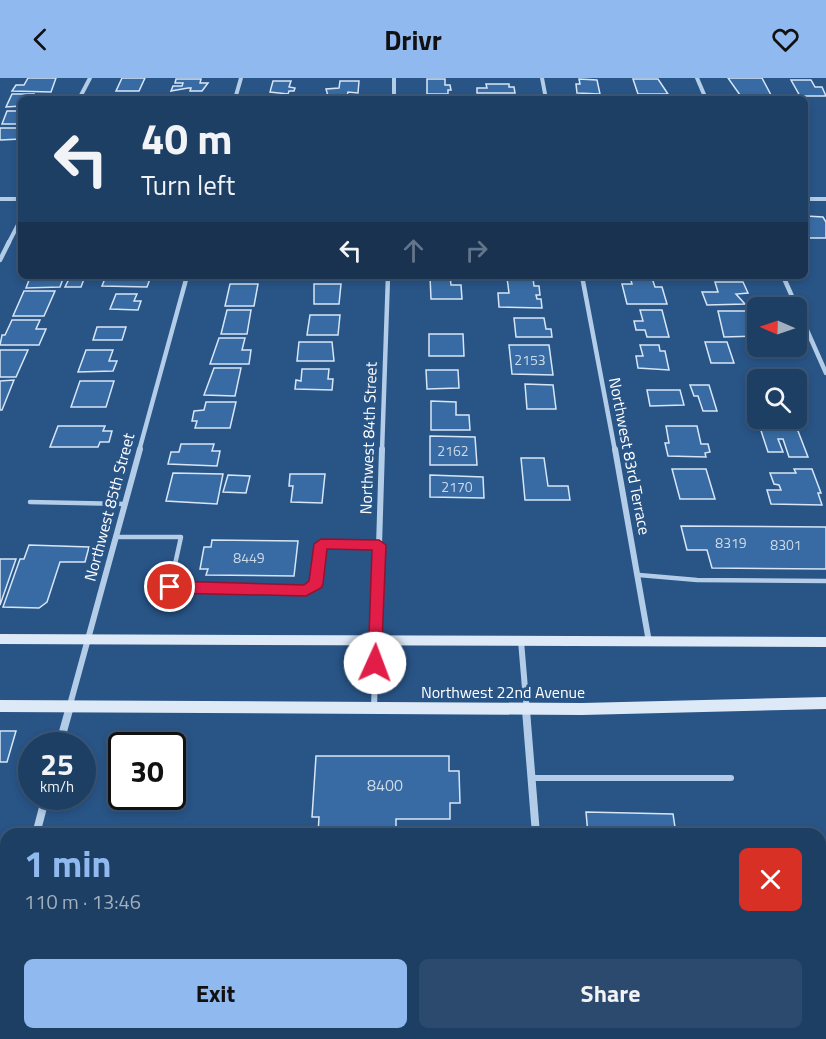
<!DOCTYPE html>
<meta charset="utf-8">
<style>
:root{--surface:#1e3f64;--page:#2b4a6d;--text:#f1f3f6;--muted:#a1afbf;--line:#3c5878;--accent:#90b9f0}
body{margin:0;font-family:"Titillium Web",sans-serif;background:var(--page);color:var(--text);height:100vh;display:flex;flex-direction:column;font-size:22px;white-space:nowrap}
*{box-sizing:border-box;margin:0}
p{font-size:20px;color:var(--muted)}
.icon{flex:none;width:33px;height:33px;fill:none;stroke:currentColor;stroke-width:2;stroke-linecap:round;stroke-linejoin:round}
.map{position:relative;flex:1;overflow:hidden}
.drawer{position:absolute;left:0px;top:750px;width:826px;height:212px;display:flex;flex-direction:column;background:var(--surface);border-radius:18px 18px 0 0;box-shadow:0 3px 9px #0003,0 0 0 2px var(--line)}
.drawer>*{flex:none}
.hud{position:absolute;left:18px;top:18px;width:790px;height:183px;border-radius:9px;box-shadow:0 3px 9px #0003,0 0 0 2px var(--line);background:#1e3f64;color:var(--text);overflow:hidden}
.needle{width:39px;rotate:272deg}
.fabs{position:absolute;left:747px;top:219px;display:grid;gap:12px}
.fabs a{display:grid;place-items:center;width:60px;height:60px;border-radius:9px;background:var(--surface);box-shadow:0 3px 9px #0003,0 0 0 2px var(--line);font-size:30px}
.speed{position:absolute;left:18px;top:654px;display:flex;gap:12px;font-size:30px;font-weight:700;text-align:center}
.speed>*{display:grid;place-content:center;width:78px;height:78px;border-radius:50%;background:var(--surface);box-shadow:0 3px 9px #0003,0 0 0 2px var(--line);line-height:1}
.speed small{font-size:15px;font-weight:400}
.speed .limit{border:3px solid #111;border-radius:9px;background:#fff;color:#111}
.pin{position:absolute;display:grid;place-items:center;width:51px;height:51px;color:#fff;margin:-26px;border:3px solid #fff;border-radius:50%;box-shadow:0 2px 6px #0007}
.me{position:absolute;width:66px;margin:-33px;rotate:2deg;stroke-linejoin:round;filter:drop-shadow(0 0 4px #0008)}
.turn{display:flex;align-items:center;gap:21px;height:126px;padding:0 24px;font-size:27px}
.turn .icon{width:78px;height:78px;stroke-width:2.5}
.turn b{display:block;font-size:42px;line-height:51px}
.lanes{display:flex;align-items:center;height:57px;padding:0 24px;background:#0003;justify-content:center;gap:30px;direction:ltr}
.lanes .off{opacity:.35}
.round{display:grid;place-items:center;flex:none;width:63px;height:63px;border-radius:9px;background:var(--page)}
.headline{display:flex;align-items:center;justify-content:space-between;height:102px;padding:0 24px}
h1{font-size:36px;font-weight:700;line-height:45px;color:var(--accent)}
.primary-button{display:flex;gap:12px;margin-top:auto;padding:12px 24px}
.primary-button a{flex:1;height:69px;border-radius:9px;background:var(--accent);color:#111;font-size:24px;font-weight:700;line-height:69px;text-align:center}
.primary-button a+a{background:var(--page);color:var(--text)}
header{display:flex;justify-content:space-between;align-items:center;height:78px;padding:0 24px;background:var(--accent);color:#111;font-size:27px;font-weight:700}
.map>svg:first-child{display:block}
.building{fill:#386ba3;stroke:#d6e6f6;stroke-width:1.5}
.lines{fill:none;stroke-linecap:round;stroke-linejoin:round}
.service-far1{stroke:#b3cce8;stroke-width:4.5}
.service{stroke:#b3cce8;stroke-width:6}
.minor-far3{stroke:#b3cce8;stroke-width:4}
.minor-far2{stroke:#b3cce8;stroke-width:4.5}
.minor-far1{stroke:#b3cce8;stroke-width:6}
.minor{stroke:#b3cce8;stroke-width:8}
.secondary{fill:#dde9f7;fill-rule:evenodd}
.route{fill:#e11d48;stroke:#92132f;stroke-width:1.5}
.labels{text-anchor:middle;stroke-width:6;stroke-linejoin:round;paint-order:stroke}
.number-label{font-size:14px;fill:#cddae8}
.street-label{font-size:16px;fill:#fff;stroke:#285486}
.near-number-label{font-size:16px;fill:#cddae8}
</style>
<header><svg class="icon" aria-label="back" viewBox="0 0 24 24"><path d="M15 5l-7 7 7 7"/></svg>Drivr<svg class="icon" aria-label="heart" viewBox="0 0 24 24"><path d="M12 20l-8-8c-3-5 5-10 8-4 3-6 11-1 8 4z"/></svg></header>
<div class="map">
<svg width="826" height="961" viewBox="0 0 826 961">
<rect width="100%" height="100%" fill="#285486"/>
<path class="building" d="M28 0H56L51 14 12 13 16 7H24Z
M122 0H145L139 13H116Z
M728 0H762L771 17H740Z
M176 1H201L200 5H208L202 13H190L191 10H188L171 13 173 8H182L183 5H175Z
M427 1H445V7H450L451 12H448V16H427Z
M579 1 597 2 600 16 577 15 576 6H580Z
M633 1H658L668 16H638Z
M791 2H811L815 9H822L826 18H800Z
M273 3H291L289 9 295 10 294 13H289L288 16 270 14Z
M340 3H359L358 15 348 14 347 18H328L326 11 339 10Z
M486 6H509V9H514L515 15H477V10H487Z
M12 16H34L33 19H47L46 21H21V28L6 29Z
M117 17H141L139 21H112Z
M179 17H197L196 21H204H177Z
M7 33H21V46H2Z
M0 50H21V61L0 62Z
M806 138 823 139 826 144V160H806Z
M38 198H64L60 209 26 210 29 202Z
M106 198H151L147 209 102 208Z
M234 198H267L266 202 233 201Z
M430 198H450L451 207H461L462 221H431Z
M630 199 652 200 655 209H662L667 226H627L622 206H632Z
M507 200H533L534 208H539L540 217H536L537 221H541L542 230 499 229 498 215H509Z
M69 201H84L81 209H65Z
M715 204H743L748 215 736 216 745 226 707 227 702 214H718Z
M230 206H258L254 228H225Z
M314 206H341L339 226H314Z
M24 213H55L44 238H13Z
M116 216H137L134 223H141L138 232 110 231Z
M227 232H251L247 256H221Z
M640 232H662L669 259H647L645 252H636L634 243H643Z
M718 233H749L752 240H758V258L724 259Z
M310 237H340L338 257H307Z
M514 240H544L546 251H551L552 259H516Z
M12 242H40L36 251H46L39 267H0L2 257H5Z
M97 249H126L122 262H93Z
M429 256H463L464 278H429Z
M219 260H245L242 272H251L249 286H210Z
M299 264H332L334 283H297Z
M705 264H727L734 285H711Z
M509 267H549L553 297 512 296Z
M640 267H659L660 273H665L669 292 638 290 636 278H643Z
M0 272H28L16 299H0Z
M86 272H113L109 283H117L113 293 78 294Z
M214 290H241L235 318 204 317Z
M302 291H329L328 301H333L332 312 295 311 296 302 301 303Z
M426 292H458L459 310 427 311Z
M14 302 2 332H0V303Z
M80 303H114L106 329H71Z
M525 306 553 307 556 331H527Z
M690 307H709L717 333H703L698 318H694Z
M647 312H680L684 327 650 328Z
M751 322H758V340H793L808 379H789L783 361H778L783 374H768Z
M431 323 456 324V337H469L470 352H431Z
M206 324H236L230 350H195L197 343H192L194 333 204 332Z
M58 348H105L103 353H112L109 364H100L98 369H50Z
M666 348H697L701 366H708L710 374 705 375 706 379 668 378 665 365H669Z
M430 358 475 359 477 387H430Z
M181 366H214L212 373H220L217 388 168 386 171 374H179Z
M521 380H544L548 408H568L570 422H525Z
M672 391H706L715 421H680Z
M794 391H812L821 415H818L822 427 771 426 767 412H781L779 407 774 406 770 395H796Z
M173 395 223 396 217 426 166 423Z
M290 396H325L322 425 291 424 293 408H289Z
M228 397 250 398 246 415 223 414Z
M430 397 483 399 484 420 430 419Z
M681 448 826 449V491L712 490 707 472H687Z
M212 462 298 463 294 498 206 497 208 491H200L204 469H211Z
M29 467 89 469 85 484H60L47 524 39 530 3 529 20 481H24Z
M0 481H16L0 527Z
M0 653H16L7 684H0Z
M316 678H449V693H459L460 725H450V741H396V756H318L319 739H312Z
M586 734 673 736 676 756H588Z
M627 956H719L720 961H628Z"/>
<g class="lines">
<path class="service-far1" d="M30 424 125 426
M116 459H181L170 509 306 512 316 506 321 466 379 467
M639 497 697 502 826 503"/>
<path class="service" d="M532 700H731"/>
<path class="minor-far3" d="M394 0V21
M542 0 546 21
M697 0 706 21
M79 21 90 0
M235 21 241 0
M0 121H21
M806 121H826
M8 166 21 141"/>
<path class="minor-far2" d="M0 182 9 164
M582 198 615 373
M783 198 826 295
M139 373 187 198
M382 373 388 198"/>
<path class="minor-far1" d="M615 371 649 564
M521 563 527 634
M374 630 382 371
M68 634 140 371"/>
<path class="minor" d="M526 632 536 756
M59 668 69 632
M36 756 46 718
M0 889 6 867
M554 956 555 961"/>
<path class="secondary" d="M0 556 826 559V569L0 566Z
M826 619V631L582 637 0 634V622L582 625Z"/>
</g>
<path class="route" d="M321 461 379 462 386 467 381 590 375 592 368 585 372 472 327 471 323 506 321 510 306 518 170 515 163 509 170 503 304 507 309 503 314 466Z"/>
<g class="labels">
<g class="number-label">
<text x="530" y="287">2153</text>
<text x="453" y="378">2162</text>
<text x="457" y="414">2170</text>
<text x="731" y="470">8319</text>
<text x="786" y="472">8301</text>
<text x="249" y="485">8449</text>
</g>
<g class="street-label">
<text transform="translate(368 360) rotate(-88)" y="6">Northwest 84th Street</text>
<text transform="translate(630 378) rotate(79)" y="6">Northwest 83rd Terrace</text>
<text transform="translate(109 429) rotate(-75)" y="6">Northwest 85th Street</text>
<text x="503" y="620">Northwest 22nd Avenue</text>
</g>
<g class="near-number-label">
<text x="385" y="713">8400</text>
</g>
</g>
</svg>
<div class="fabs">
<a><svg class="needle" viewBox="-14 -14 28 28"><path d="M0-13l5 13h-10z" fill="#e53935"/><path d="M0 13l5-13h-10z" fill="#a1afbf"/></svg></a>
<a><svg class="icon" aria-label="search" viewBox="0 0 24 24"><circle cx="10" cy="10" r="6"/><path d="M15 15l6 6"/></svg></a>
</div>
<div class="speed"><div>25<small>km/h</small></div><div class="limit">30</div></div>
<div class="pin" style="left:170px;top:509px;background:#d93025"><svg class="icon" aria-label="arrive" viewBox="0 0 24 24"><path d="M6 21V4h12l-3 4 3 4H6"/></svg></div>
<svg class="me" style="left:375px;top:585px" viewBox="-20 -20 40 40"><circle r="19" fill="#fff"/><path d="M0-13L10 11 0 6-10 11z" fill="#e11d48"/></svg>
<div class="hud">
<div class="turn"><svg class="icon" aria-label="left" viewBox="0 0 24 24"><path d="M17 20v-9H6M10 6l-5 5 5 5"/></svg><div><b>40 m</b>Turn left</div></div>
<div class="lanes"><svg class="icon" aria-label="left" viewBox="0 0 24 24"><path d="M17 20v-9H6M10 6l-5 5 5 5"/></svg><svg class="icon off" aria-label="ahead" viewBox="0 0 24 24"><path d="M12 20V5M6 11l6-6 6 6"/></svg><svg class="icon off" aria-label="right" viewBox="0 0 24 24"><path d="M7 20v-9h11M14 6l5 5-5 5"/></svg></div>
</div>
<section class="drawer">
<div class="headline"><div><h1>1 min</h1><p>110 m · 13:46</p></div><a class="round" style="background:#d93025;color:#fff"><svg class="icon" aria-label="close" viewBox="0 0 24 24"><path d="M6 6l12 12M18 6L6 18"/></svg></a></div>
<div class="primary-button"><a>Exit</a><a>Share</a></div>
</section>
</div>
